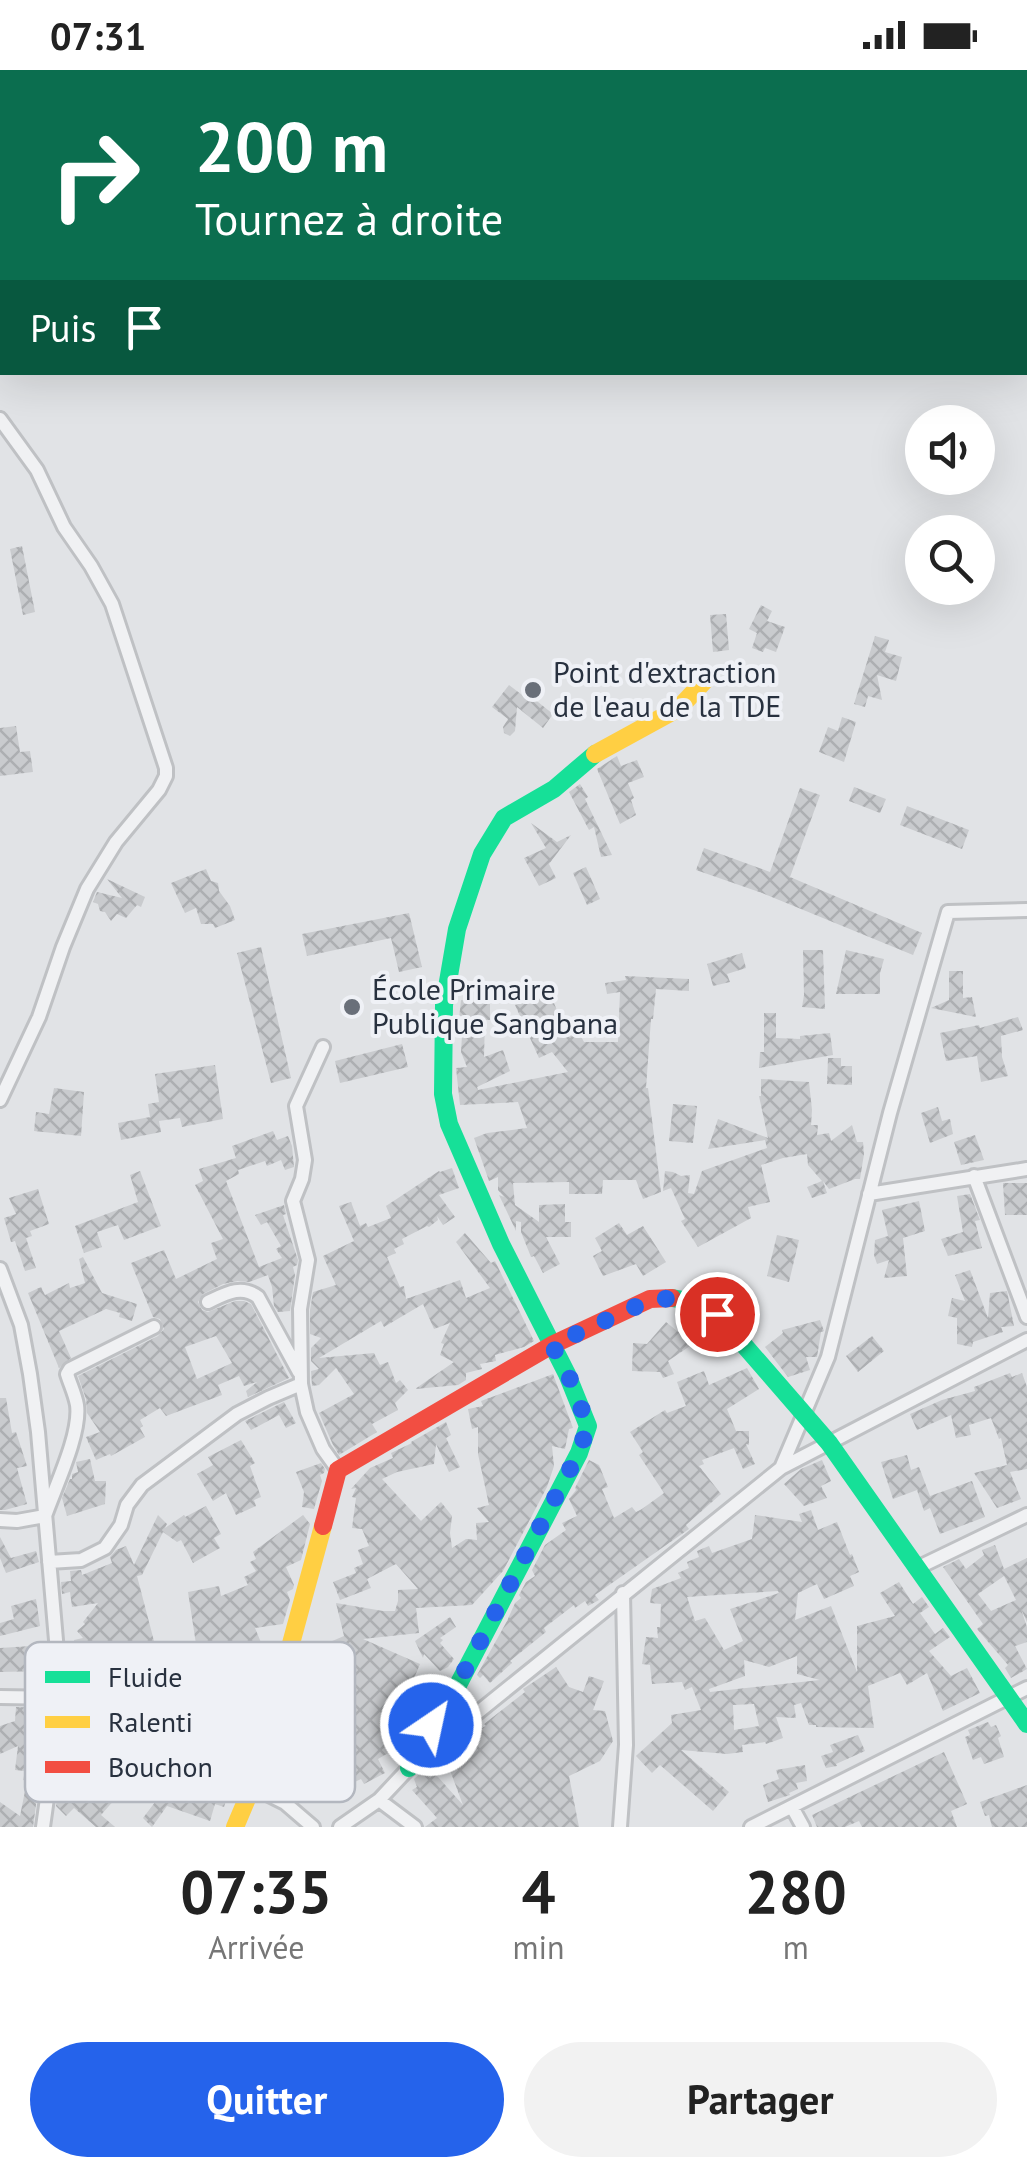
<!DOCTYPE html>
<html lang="fr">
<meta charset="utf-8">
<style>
:root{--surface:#fff;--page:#f2f2f2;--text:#222;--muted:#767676;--accent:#2563eb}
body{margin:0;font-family:"PT Sans",sans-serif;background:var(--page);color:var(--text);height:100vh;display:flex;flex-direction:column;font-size:38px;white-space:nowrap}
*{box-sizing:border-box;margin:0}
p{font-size:32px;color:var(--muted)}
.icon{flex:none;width:55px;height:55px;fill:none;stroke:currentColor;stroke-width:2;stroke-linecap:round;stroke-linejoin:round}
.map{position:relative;height:1757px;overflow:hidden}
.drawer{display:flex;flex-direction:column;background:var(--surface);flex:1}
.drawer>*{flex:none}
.banner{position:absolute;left:0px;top:0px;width:1028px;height:305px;box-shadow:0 10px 40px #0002;background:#0b6e4f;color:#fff;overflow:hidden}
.controls{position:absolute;left:905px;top:335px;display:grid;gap:20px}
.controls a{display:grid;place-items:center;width:90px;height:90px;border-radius:50%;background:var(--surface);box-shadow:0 10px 40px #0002;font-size:50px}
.pin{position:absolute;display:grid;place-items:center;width:85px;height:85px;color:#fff;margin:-42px;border:5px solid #fff;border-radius:50%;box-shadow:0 2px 10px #0007}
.me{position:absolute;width:110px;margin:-55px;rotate:34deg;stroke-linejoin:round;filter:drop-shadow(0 0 8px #0008)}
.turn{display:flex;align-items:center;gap:35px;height:210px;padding:0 30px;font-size:45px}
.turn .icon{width:130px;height:130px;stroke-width:2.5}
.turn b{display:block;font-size:70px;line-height:85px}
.then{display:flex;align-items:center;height:95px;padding:0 30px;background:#0003;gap:20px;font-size:38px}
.eta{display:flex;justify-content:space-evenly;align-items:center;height:170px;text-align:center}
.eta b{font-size:60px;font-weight:700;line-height:70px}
.button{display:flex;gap:20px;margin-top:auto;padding:20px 30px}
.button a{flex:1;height:115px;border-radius:60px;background:var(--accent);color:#fff;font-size:40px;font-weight:700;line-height:115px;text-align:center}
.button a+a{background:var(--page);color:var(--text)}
.status{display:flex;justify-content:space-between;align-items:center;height:70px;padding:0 50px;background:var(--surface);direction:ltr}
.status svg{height:28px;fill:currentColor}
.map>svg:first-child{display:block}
.water{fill:#b0bfd0}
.building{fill:url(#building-cross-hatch);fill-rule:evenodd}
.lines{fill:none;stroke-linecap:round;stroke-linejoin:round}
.street-casing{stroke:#bfc1c4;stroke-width:18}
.street{stroke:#f0f1f3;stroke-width:12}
.fast{stroke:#16e098;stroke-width:18}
.slow{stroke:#ffcf43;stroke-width:18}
.jam{stroke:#f24e42;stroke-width:18}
.route{stroke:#2563eb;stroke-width:18;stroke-dasharray:0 32.4}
.poi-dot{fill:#696f79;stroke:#eff1f6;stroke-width:4}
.labels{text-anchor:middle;stroke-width:8;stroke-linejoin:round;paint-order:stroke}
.poi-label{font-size:30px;fill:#28313f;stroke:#eff1f6;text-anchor:start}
.key{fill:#eff1f6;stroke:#b3b7bf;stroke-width:2.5}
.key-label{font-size:28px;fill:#28313f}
</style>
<div class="status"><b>07:31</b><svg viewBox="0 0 49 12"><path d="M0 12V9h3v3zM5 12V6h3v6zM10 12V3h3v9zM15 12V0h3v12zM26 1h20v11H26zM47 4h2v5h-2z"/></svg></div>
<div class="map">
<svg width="1027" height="1757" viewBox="0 0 1027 1757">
<defs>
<pattern id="building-cross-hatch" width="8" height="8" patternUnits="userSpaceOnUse" patternTransform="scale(2.5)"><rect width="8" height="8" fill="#c9cbce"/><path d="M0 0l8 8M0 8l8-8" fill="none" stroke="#adafb2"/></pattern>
</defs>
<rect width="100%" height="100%" fill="#e1e3e6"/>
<path class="water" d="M0 0H941L947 2H2V22L0 21Z"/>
<path class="building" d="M22 476 35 542 23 545 10 479Z
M761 535 772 541 767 551 785 557 776 582 765 578 763 582 752 578 757 563 749 559Z
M726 544 729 580 713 582 710 545Z
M875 566 889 570 885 582 902 587 896 611 877 605 882 630 868 626 865 637 854 634Z
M509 615 530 631 533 628 553 644 543 658 517 637 515 661 510 666 504 663 503 657 508 649 492 637Z
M842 647 856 652 844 692 819 682 828 657 838 661Z
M16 656 20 682 30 681 33 702 0 706V658Z
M617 686 621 696 637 690 644 707 628 713 634 728 631 730 636 745 620 754 597 699Z
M580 714 588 727 585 729 612 785 601 787 594 757 589 760 569 722Z
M854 717 886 729 880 743 849 731Z
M800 718 820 725 790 807 922 863 913 885 762 823 696 800 704 778 770 802Z
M907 736 969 760 962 779 900 755Z
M531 753 557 772 571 765 549 794 556 808 539 816 524 788 546 778Z
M586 797 600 829 587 835 573 803Z
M206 799 211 811 218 813 219 821 230 836 235 850 215 858 213 854H201L196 838 185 843 171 813Z
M107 809 145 827 141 837 137 835 126 848 117 844 111 851 105 842 100 841 98 834 93 832 97 822 122 828Z
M409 843 422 897 399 902 391 868 307 886 302 864Z
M261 877 291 1008 271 1013 237 883Z
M803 880H823L825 939 802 937 804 925Z
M846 880 884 889 880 903V924H836Z
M742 883 746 898 727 904 730 912 713 916 707 894Z
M949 901H963V928L972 927 976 947 931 938 949 930Z
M625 906 689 909V921L656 919 653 949H651L646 1018H648L661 1122 643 1129 636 1110H603L602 1124H569V1112L513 1113 515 1135 539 1152V1135L565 1134V1152H571V1167H546L560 1194 543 1203 534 1186 531 1187 521 1162V1152L516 1151V1161L499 1125 504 1127 498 1120V1107L489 1111 474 1068 487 1063 527 1058 518 1032 460 1035 456 998 467 997 461 982 463 949H459L461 930 490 934V950H485L484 987 503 980 510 1001 477 1017 478 1020 568 1002 552 982 539 988 515 935 550 923 562 953 571 948 584 972H618L620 922 607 924 605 913 626 910Z
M764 943H776V968L800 969V966L830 963 833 985 759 998 760 982H764Z
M1018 947 1023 960 1001 966 1002 987 1008 1006 981 1012 977 986 946 991 940 963 979 955 980 958Z
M402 974 408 997 340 1013 335 991Z
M828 988H841V996H852V1015L827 1014Z
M215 995 223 1049 182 1057 180 1048 159 1051 161 1062 121 1070 118 1053 150 1047 148 1034 159 1032 155 1004Z
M761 1009 809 1012 812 1040 811 1055H818L817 1065 829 1063 831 1071 852 1055 857 1072H863L864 1084 860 1109H855L829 1119 823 1111 827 1123 812 1128 807 1117 822 1111 808 1095 807 1084 783 1088 761 1095 770 1132 748 1137 751 1148 698 1177 681 1151 685 1149 671 1118 663 1121 665 1101 673 1102 681 1106 690 1105 688 1123 694 1124 702 1101 767 1078 765 1070 708 1079 718 1049 768 1068 759 1026H761Z
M54 1018 84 1022 81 1066 34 1061 36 1042 49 1044Z
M673 1034 697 1036 693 1073 669 1071Z
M938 1037 942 1051 950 1049 953 1064 930 1073 921 1043Z
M273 1061 277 1070 288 1066 292 1076 294 1097 285 1100 281 1090 267 1096 265 1091 238 1100 239 1104 226 1111 259 1197 282 1188 276 1179 281 1176 267 1152 261 1155 255 1145 284 1135 286 1144 283 1145 298 1190 297 1195 293 1197 295 1205 290 1241 278 1242 274 1236 272 1217 268 1205 249 1212 238 1211 223 1214 203 1224 198 1232 202 1240 208 1242 235 1231H244L251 1234 289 1308 248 1327 246 1321 257 1312 244 1316 239 1306 218 1315 222 1325 166 1346 160 1338 140 1350 143 1356 140 1358 145 1367 111 1386 110 1384 96 1390 86 1367 100 1362 87 1343 86 1329 78 1306 158 1266 164 1259 160 1249 153 1247 131 1193 164 1180 176 1209 217 1189 211 1173 223 1169 195 1115 203 1111 199 1099 236 1088 232 1076ZM216 1266 232 1293 197 1309 185 1277Z
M975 1065 984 1090 961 1095 954 1072Z
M452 1098 459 1118 439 1125 455 1147 443 1155 437 1146 438 1150 429 1157 427 1156 402 1169 404 1174 394 1179 396 1183 387 1187 400 1217 404 1216 406 1229 460 1210 466 1228 490 1218 456 1172 465 1163 491 1193 495 1191 534 1271 524 1277 495 1285 496 1291 480 1294 482 1299 466 1303V1310L458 1315 415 1319 454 1292 440 1285 444 1274 441 1273 450 1253 434 1259 423 1234 384 1257 381 1251 319 1288 374 1283 380 1295 388 1292 396 1313 400 1310 408 1320 395 1333 398 1340 372 1354 377 1362 339 1385 333 1375 319 1343 354 1324 336 1298 319 1315 312 1316 311 1301 319 1299 311 1291V1278L321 1268 310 1264V1240L313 1222 336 1215 323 1186 354 1171 339 1136 351 1132 360 1156 366 1153 368 1157 391 1148 386 1136 439 1101 440 1102Z
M140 1101 161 1156 124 1170 118 1155 97 1162 102 1177 84 1183 75 1156 138 1132 130 1105Z
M1003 1113H1027V1145H1005Z
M38 1119 49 1154 30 1161 32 1166 26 1168 36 1198 25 1201 15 1171 11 1172 4 1148 16 1144 9 1128Z
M970 1124 980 1150 975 1151 982 1178 948 1186 941 1169 963 1162 957 1126Z
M919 1131 925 1161 903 1168 907 1206 884 1208 889 1190 877 1194 874 1185 875 1170 888 1166 882 1140Z
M619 1153 627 1165 643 1156 666 1192 643 1206 636 1194 603 1206 593 1186 602 1181 595 1168Z
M777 1165 799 1170 789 1212 767 1206Z
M83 1187 102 1223 137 1234 132 1251 119 1247 120 1243 106 1239 59 1261 71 1288 59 1298 28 1223 41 1217 45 1225 69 1213 70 1218 85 1213 79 1189Z
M970 1200 988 1248 990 1223 1007 1221 1014 1256 1001 1257 1003 1262 973 1272 972 1277 957 1274V1248L948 1246 952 1228 965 1231 955 1205Z
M820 1250 824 1261 821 1262 817 1287H806L810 1300 788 1307 765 1277 783 1263 782 1260Z
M666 1252 693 1274 668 1291 674 1304 663 1308 660 1302 632 1301 633 1273 647 1274Z
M872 1266 884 1281 858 1302 846 1286Z
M747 1298 759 1319 727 1339 736 1361H749V1375L746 1374 755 1394 743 1399 734 1378 702 1390 704 1394 699 1396 721 1424 686 1455 689 1459 595 1525 599 1530 588 1536 585 1531 575 1538 574 1535 544 1558 546 1562 510 1591 512 1593 490 1613 483 1605 480 1608 477 1605 507 1551 515 1533 521 1528 519 1525 526 1512 535 1506 532 1500 545 1475 566 1460 562 1453 577 1446 569 1429 576 1420 575 1418 589 1390 599 1395 608 1417 602 1419 614 1448 632 1437 636 1442 642 1439 664 1423 639 1385 643 1382 630 1362 665 1340 667 1343 686 1336 677 1312 704 1301 709 1315Z
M1010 1303 1012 1307 1022 1303 1027 1317V1399L1010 1402 1021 1429 997 1438 974 1403 1007 1395 1001 1368 999 1369 991 1348 969 1355 971 1365 956 1368 951 1345 917 1360 910 1344 942 1330 975 1321 974 1317Z
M553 1304 573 1358 569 1359 565 1379 552 1376 554 1396 547 1417 503 1501 472 1535 416 1538 419 1563 363 1569 420 1594 412 1613 426 1616 424 1630 416 1641 422 1647 416 1656 414 1655 398 1664 402 1675 378 1689 385 1703 364 1714 361 1709 334 1722V1724L302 1729 298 1705 290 1708 281 1683 285 1681 283 1652H293L290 1641 305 1638 300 1624 328 1613 305 1606 308 1598 301 1596 304 1583 344 1566 336 1533 383 1541H395L398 1531V1520L418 1519 396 1494 367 1509 371 1518 340 1530 333 1512 356 1503 354 1498 363 1494 358 1480 369 1476 362 1459 352 1458 356 1428 352 1427 356 1418 351 1419 370 1398 393 1388 391 1383 412 1373 411 1372 446 1352 451 1365 446 1368 460 1397 449 1402 436 1374 434 1394 397 1402 382 1409 421 1451 441 1432 452 1446 450 1463 452 1478 466 1469 477 1470 476 1453 489 1452 477 1438 489 1435 478 1384V1357L472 1359 468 1339 483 1336 481 1331ZM317 1649 325 1670 301 1680 299 1655Z
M0 1328H6L12 1363 16 1362 27 1396 17 1398 27 1434 5 1440H0Z
M284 1332 296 1353 286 1358 279 1345 251 1360 245 1351Z
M241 1370 255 1393 250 1396 261 1427 254 1430 256 1436 236 1445 226 1423 213 1431 197 1404 213 1395 208 1387Z
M907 1385 911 1400 919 1397 930 1426 972 1411 985 1447 940 1464 930 1438 924 1441 917 1420 893 1429 881 1392Z
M90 1389 95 1411H106L105 1434 67 1446 62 1428 70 1409H72V1404L78 1402 76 1392Z
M822 1390 831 1411 821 1416 827 1428 804 1436 784 1414 801 1399Z
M321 1393 325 1399 324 1403 320 1405 322 1411 314 1439 302 1437 304 1422 296 1402Z
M206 1436 221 1464 214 1468 220 1478 193 1493 181 1470 177 1472 163 1462 142 1505 137 1506 160 1594 188 1584 195 1602 200 1600 188 1522 219 1516 221 1526 248 1515 244 1507 256 1501 250 1492 256 1489 253 1482 303 1445 310 1454 301 1490 286 1497 294 1515 293 1519 287 1522 290 1530 283 1554 255 1558 267 1587H271L273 1592 270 1602 266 1605 267 1612 260 1615 263 1624 248 1630 245 1662 241 1661 240 1668 221 1666V1663L189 1664V1659H177L178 1655 160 1652 161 1643 138 1635 139 1631 119 1621 104 1624 102 1615 97 1617 94 1610 79 1614 73 1592 76 1591 74 1570 83 1568 77 1561 85 1554 83 1552 98 1533 72 1537 70 1522 62 1524 61 1512 71 1511 70 1501 81 1500 82 1505 112 1493 110 1487 116 1480 126 1476 134 1495 158 1445 167 1454 165 1458 184 1445 185 1447Z
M811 1440 818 1460 837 1452 850 1485 852 1484 859 1502 850 1506 854 1516 824 1529 817 1514 798 1523 795 1550 831 1536 857 1602V1556L895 1546 880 1523 899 1512 913 1534 922 1527 929 1537 920 1543 935 1564 943 1558 950 1567 929 1581 951 1606 967 1598 980 1623 943 1641 927 1603 907 1615 900 1603 868 1616 874 1658 816 1657V1655H809L801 1633 794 1635 796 1648 776 1647 783 1668 766 1674 765 1672 742 1675 743 1682 727 1684 681 1680 729 1722 713 1741 660 1695 652 1703 636 1686 672 1653 671 1645 701 1640 692 1617 685 1620 682 1612 652 1614 650 1595 642 1594 646 1567 658 1568 657 1557H660L661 1534 650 1533 652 1519 681 1508 678 1503 689 1498 687 1492 699 1487 697 1481 709 1476 712 1483 752 1469 755 1445 802 1452 799 1444ZM778 1521 779 1523 730 1539 743 1571 724 1580 705 1548 695 1551 687 1527ZM797 1586V1604L820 1610 710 1622 709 1619 745 1606 744 1590 769 1597ZM754 1634 759 1656 734 1660 733 1635Z
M0 1467 11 1488 36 1481 39 1492 6 1503 0 1488Z
M995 1475 1004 1499 1027 1488V1552L1021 1539 1027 1557V1572L1015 1576 1027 1599 1011 1608 1005 1598 1008 1595 977 1559 983 1554 943 1497 959 1489 966 1499 984 1485 982 1480ZM1004 1506 1016 1530 991 1541 978 1524Z
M36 1529 40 1556 0 1566V1553L14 1549 11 1536Z
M450 1547 456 1557 440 1568 443 1570 440 1573 454 1589 448 1597 440 1601 424 1584 423 1588 415 1571Z
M46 1575 49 1609 45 1610 43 1601 0 1602V1578Z
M556 1597 569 1617 583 1622 589 1606 604 1611 593 1640 605 1641 613 1671 600 1691 569 1706 579 1757H425L437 1748 412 1720 417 1717 414 1709 426 1698H430L463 1735 445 1687 456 1683 454 1678 471 1672 468 1664 486 1656 484 1654 525 1622 523 1619Z
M16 1637 49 1638 33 1757H0V1732L20 1746 27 1711 23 1710 25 1701 15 1700 18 1676 0 1684V1656L15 1651Z
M74 1650 98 1665 104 1656 154 1680 145 1694 118 1714 127 1721 120 1731 116 1728 101 1745 115 1757H96L74 1738 66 1746 56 1736 63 1686 68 1687Z
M988 1652 991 1657 996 1655 1001 1666 998 1668 1004 1687 984 1694 981 1687 973 1690 965 1667 970 1665 968 1660Z
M858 1665 865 1681 836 1694 837 1696 826 1698 821 1686 833 1682 830 1675Z
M944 1682 967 1734 951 1741 957 1757H862L859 1751 845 1757H817L812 1745Z
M805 1695 807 1711 796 1713 798 1719 789 1723 790 1725 768 1732 763 1715 779 1709 776 1700Z
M189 1696 205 1704 202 1709 230 1718 224 1737 215 1734 210 1751 167 1736 152 1757 143 1748 180 1699 184 1702Z
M1027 1715V1757H992L989 1745 985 1746 980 1732Z"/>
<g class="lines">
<g class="street-casing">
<path id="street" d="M0 349 37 400 64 457 91 496 112 534 166 698V706L159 720 116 772 87 819 63 877 39 947 0 1030
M323 977 296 1036 305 1090 302 1109 293 1131 308 1190 300 1239 301 1314 307 1342 323 1379 338 1400
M974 1106 1027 1247
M869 1124 1027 1099
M0 1199 21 1255 30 1304 38 1362 61 1628 43 1757
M208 1232C225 1224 241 1214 258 1227L299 1302
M781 1398 828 1287 890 1043 948 842 1027 840
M0 1450 17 1451 45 1446C55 1417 81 1364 77 1335 75 1324 70 1314 67 1304L70 1299 154 1257
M49 1492 81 1490 105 1478 121 1455 127 1435 142 1415 237 1344 268 1328 301 1314
M917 1498 1027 1445
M0 1627 61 1628 115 1650 184 1682 285 1733 313 1757
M379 1730 415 1757
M792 1737 803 1757
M340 1757 379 1730 409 1698 781 1398 1027 1270
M620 1757 626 1675 623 1523
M751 1757 1027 1618"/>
</g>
<use href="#street" class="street"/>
<path class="fast" d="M672 1228 695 1232 717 1244 829 1373 1027 1654
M409 1698 431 1655 458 1615 579 1383 588 1356 567 1304 501 1174 449 1054 443 1024 444 935 457 859 482 784 504 748 554 719 595 684"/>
<path class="slow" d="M595 684 679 638 709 606
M235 1757 252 1717 323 1456"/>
<path class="jam" d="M323 1456 338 1400 552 1275 650 1229 672 1228"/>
</g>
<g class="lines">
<path class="route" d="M431 1655 458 1614 579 1382 588 1356 568 1304 552 1275 650 1230 674 1228 695 1232 717 1244"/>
</g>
<g class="poi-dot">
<circle cx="533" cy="620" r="10"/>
<circle cx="352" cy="937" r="10"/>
</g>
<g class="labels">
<g class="poi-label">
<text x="553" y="613">Point d'extraction<tspan x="553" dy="34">de l'eau de la TDE</tspan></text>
<text x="372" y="930">École Primaire<tspan x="372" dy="34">Publique Sangbana</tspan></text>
</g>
</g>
<rect x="25" y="1572" width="330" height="160" rx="15" class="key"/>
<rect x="45" y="1601" width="45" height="12" fill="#16e098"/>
<rect x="45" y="1646" width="45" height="12" fill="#ffcf43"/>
<rect x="45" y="1691" width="45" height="12" fill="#f24e42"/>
<g class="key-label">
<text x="108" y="1617">Fluide</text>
<text x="108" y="1662">Ralenti</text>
<text x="108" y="1707">Bouchon</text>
</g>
</svg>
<div class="controls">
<a><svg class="icon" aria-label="sound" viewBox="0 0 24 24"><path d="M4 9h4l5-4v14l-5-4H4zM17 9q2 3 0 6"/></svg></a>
<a><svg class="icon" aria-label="search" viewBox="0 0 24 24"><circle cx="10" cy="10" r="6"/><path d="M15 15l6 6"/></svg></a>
</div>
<div class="pin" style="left:717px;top:1244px;background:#d93025"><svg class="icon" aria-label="arrive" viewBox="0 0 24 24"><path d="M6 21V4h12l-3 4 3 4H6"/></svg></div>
<svg class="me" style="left:431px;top:1655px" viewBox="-20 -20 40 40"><circle r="17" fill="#2563eb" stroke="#fff" stroke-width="3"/><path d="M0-11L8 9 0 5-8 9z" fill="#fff"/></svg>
<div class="banner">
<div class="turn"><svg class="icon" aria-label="right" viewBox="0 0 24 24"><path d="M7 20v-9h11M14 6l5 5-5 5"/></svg><div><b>200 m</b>Tournez à droite</div></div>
<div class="then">Puis<svg class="icon" aria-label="arrive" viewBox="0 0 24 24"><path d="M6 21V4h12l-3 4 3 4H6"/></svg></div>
</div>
</div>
<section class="drawer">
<div class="eta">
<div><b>07:35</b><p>Arrivée</p></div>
<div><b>4</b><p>min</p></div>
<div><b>280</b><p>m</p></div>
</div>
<div class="button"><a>Quitter</a><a>Partager</a></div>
</section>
